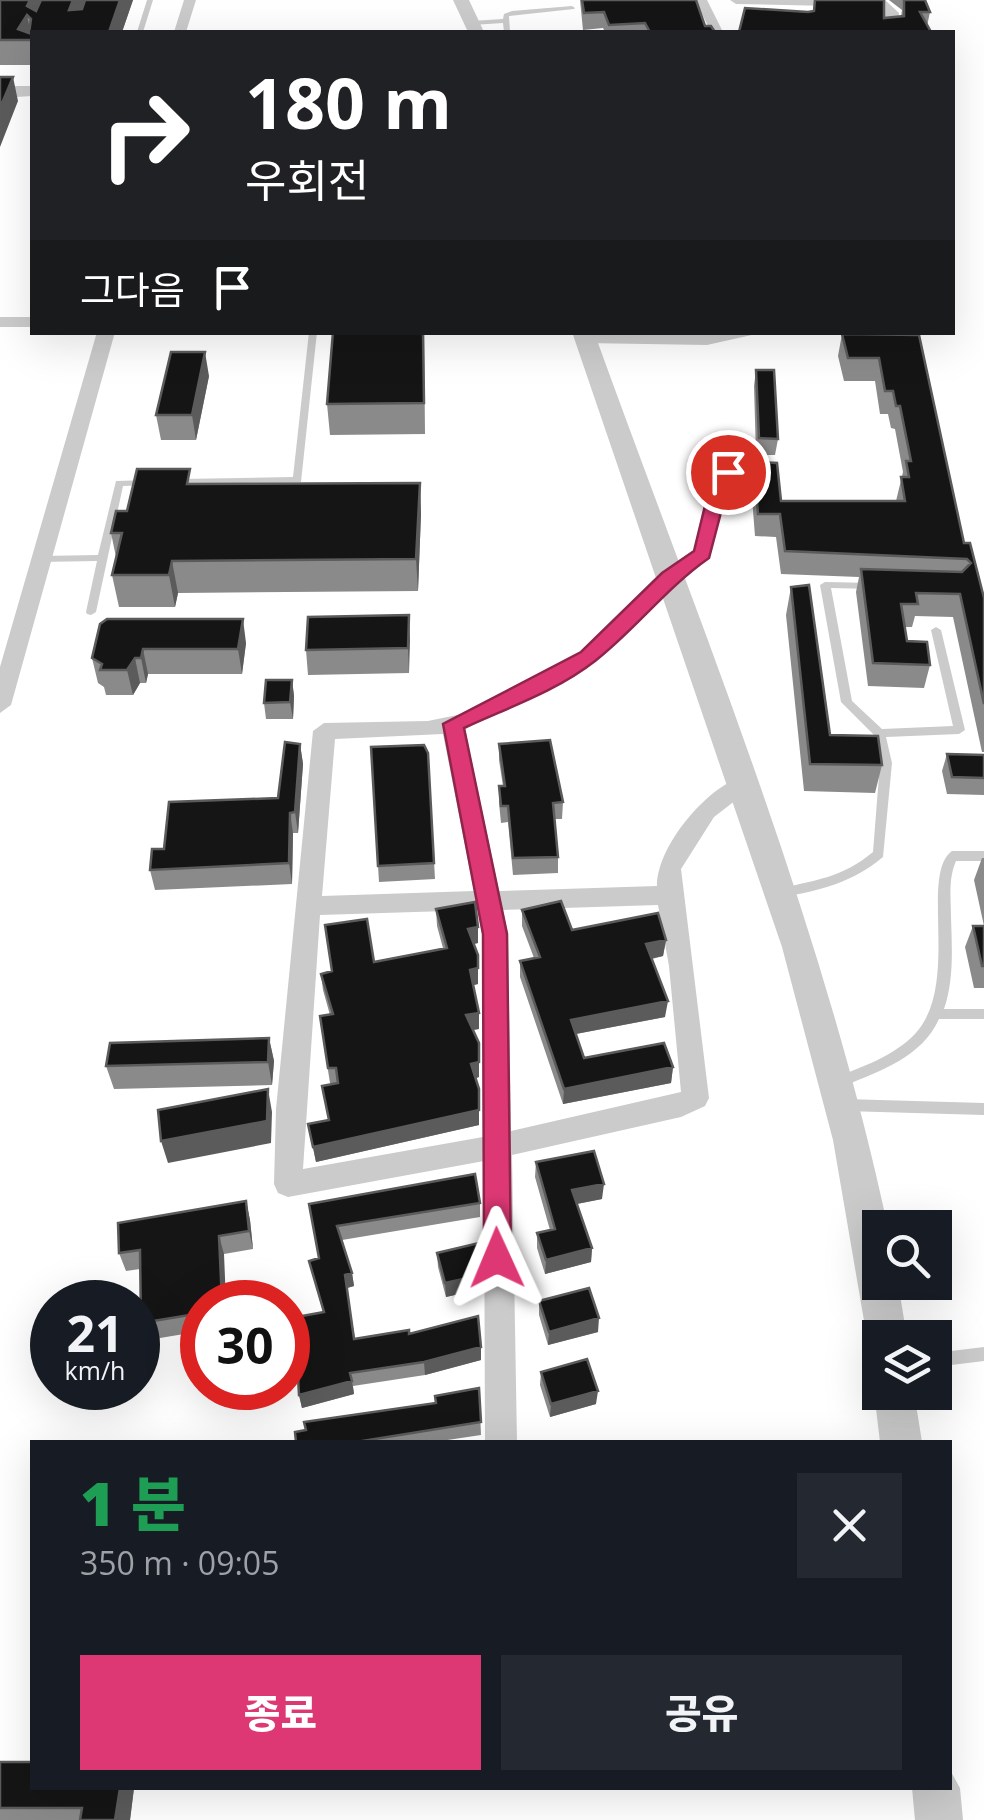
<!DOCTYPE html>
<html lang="ko">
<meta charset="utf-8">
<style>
:root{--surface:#171b24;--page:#242831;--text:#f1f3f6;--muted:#9ea1a6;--accent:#de3874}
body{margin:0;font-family:"Open Sans","Noto Sans KR",sans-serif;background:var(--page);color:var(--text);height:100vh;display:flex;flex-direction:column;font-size:38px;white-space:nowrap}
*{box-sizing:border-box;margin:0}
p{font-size:32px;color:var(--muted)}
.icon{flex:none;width:55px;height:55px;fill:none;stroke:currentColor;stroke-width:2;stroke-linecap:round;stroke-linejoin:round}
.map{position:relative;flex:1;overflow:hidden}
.drawer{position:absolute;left:30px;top:1440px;width:922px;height:350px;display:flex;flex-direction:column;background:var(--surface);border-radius:0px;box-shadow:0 10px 40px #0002}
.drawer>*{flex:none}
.banner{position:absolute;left:30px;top:30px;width:925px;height:305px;border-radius:0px;box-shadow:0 10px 40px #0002;background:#202124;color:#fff;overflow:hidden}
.fabs{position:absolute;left:862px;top:1210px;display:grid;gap:20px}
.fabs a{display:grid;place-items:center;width:90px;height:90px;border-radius:0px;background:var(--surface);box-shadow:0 10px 40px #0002;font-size:50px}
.speed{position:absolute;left:30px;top:1280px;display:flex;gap:20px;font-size:50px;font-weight:700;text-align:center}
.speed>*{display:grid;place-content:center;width:130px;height:130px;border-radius:50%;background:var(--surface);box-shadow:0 10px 40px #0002;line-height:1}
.speed small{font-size:25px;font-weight:400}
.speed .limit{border:15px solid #d22;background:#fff;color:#111}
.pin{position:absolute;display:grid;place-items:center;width:85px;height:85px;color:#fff;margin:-42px;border:5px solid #fff;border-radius:50%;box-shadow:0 2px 10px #0007}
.me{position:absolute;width:110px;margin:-55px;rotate:359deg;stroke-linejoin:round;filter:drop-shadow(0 0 8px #0008)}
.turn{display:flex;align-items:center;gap:35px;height:210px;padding:0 50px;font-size:45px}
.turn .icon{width:130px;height:130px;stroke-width:2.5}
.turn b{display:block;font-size:70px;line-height:85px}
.then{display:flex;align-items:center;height:95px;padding:0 50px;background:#0003;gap:20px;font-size:38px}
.round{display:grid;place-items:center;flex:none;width:105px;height:105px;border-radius:0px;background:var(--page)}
.summary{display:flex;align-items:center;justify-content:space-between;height:170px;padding:0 50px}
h1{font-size:60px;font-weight:800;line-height:75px;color:#1e9e55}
.cta{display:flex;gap:20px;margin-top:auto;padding:20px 50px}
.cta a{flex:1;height:115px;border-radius:0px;background:var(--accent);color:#fff;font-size:40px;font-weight:800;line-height:115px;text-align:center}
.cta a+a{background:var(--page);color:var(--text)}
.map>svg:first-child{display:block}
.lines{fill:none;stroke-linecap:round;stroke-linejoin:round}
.service{fill:#cbcbcb;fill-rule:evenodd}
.minor{fill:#cbcbcb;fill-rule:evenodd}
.tertiary{fill:#cbcbcb;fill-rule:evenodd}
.wall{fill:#8a8a8a}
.shaded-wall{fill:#5b5b5b}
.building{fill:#151515;stroke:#5b5b5b;stroke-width:2.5;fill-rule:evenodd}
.route{fill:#de3874;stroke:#90244b;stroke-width:2.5}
</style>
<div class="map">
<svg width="984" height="1820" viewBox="0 0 984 1820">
<rect width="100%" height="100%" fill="#fff"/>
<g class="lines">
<path class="service" d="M147 0H153L143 32H137Z
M572 6 575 8 574 9 509 16 510 32H504L503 23 472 25 469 23 472 21 503 19 504 14 512 11Z
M309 332H317L301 482 177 484V480L180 479 293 477Z
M767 465 772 468 770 470 730 475 725 481 708 553 673 579H665V575L698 552 715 481 724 470Z
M150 480 155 483 153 485 123 486 96 612 91 615 87 614 86 612 97 561 40 562 35 559 40 556 98 555 116 481Z
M825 582 874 583 879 586 874 589 831 588 852 701 882 729 953 726 931 630 936 627 941 630 965 730 959 734 886 737 892 763 883 857C853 882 820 891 782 897L776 892 778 889C815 880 842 878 873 852L880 763 874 735 841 702 820 585Z
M952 851H984V861H956C948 880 951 898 951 918 952 948 954 980 944 1009H984V1019H939C922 1057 880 1071 844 1086L839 1088 834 1086 832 1082 834 1078C862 1067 894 1056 915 1034 961 984 919 875 952 851Z
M845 1099 984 1103V1115L845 1111 840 1109 838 1105 840 1101Z
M984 1347V1361L935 1367V1353Z"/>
<path class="minor" d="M184 0H196L186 32H174Z
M695 0H707L723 32H711Z
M730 0H885L899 13 897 32H884L885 14 878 7 736 4Z
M0 317H32V327H0Z
M97 332H115L11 705 0 713V667Z
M721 332H765L707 345 585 343 576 338 585 333Z
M669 571 679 577 676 582 596 662 465 729 499 891 657 886C657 846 707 786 746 775L758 783 714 817 681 869 709 1098 705 1106 681 1117 512 1155 517 1442H485L484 1161 288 1197 278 1193 274 1184 276 1109 313 731 324 723 428 721 462 714 580 652 662 572ZM443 734 474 891 322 896 335 739ZM658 905 669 966 681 1092 511 1131 508 933 503 910ZM478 910 482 933 483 1137 303 1169 320 915Z"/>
<path class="tertiary" d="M453 0H469L484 32H468Z
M0 86H32V96L0 98Z
M572 332H594C701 628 822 919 888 1228H880V1282H898L907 1338H880V1354L873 1351 867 1338 833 1140 782 947Z
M880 1378V1392H914L922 1442H880L874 1392Z
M950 1770 960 1788 963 1820H915L912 1788H950Z"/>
</g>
<path class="wall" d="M0 0H133L122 32H32V65H0Z
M580 0H696L705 26 715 32H605L603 28 583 30Z
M815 0 884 18 901 17 902 10 889 0H925L930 12 927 26 808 12 813 11Z
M424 332 425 434 330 435 327 404Z
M842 334 919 335 964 543 984 598V752H982L953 617 915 616 912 627H905L907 641 930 665 924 688 868 686 856 592 859 577 781 574 776 537 755 536 751 485 754 462 781 501H896L903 472 895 429 891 428 888 414H880L875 381H844L838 356Z
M756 370 778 439 775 455H756L754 386Z
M209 376 196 440H161L156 415Z
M420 483 421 514 418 591 178 593 175 607H119L112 575 116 557 111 533 127 511 193 484Z
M791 587 830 735 882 765 875 793 804 791 786 615Z
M409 615V673L308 675 306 650Z
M100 624 246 643 242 674H148L146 683H140L133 695H106L104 687 98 683 92 658Z
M292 680 294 696 293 719H266L264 703Z
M300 744 303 764 298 833H293L292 884 155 890 150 870 164 849 278 798Z
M499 744 563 802 562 819H554L558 857V873L513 875 508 822 501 823 499 803V786H503L499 760Z
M371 747 428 753 435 879 379 882Z
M947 754 984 755V795L947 794 942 771Z
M982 858H984V988H974L965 947 973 926H984L974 880Z
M436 909 478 927V943L474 944 478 955V984L473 985 479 1013V1029L473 1030 479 1043V1077L475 1078 479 1089V1125L316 1162 308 1124 328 1120 338 1083H330L322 1032 330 1015 323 990 321 974 443 948 437 926Z
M522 910 572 930 666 940 663 956 652 959 665 1017 576 1034 584 1058 673 1067 671 1083 563 1104 520 977V961L534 958 522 926Z
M269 1038 274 1061 272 1085 114 1089 106 1066Z
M536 1162 602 1199 577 1204 592 1248 591 1262 545 1274 537 1248V1233L550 1230 535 1177Z
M246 1201 250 1220 253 1249 224 1254 202 1302V1331L148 1340 141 1323 140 1269 126 1271 119 1253Z
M480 1203V1217L342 1240 352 1273 354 1286 347 1288 355 1339 409 1334 481 1360 425 1375 353 1386 354 1394 302 1408 299 1395 305 1337 323 1312 309 1261 319 1258 309 1204Z
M437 1253 481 1289 446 1297 438 1267Z
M539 1301 598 1332 548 1345 539 1315Z
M541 1372 596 1404 550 1417 540 1385Z
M479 1388 481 1435 434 1442H296L435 1403Z
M0 1762 134 1788 130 1820H0Z"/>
<path class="shaded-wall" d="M30 0H46L33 28 27 6Z
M73 0H85L74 32 69 10Z
M120 0H133L122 32H109Z
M27 15 32 39 18 29Z
M13 77 18 101 0 147V108Z
M205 352 209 376 196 440 192 415Z
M420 483 421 514 418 591 416 559Z
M172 561 178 593 175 607 169 575Z
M409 615 410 640 409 673 408 648Z
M243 619 246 643 242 674 238 649Z
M143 649 148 674 146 683 141 658Z
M135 658 140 683 133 695 127 670Z
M292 680 294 696 293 719 290 702Z
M300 744 303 764 298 833 295 812Z
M290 813 293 833 292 884 289 863Z
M478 927V943L468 945V929Z
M666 940 663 956 644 960 646 944Z
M478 968V984L470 986V970Z
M668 1001 665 1017 570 1035 571 1020Z
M479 1013V1029L466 1031V1015Z
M269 1038 274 1061 272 1085 268 1062Z
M479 1062V1077L471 1080V1064Z
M673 1067 671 1083 563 1104 564 1089Z
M268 1089 272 1112 271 1143 168 1163 161 1141Z
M479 1110V1125L316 1162 313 1147Z
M604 1184 602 1199 571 1205 572 1190Z
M246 1201 250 1220 253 1249 249 1231Z
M219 1236 224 1254 226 1302H222Z
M592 1248 591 1262 545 1274 546 1260Z
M352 1273 354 1286 347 1288 345 1275Z
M481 1275V1289L446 1297 445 1283Z
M599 1318 598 1332 548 1345 549 1332Z
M481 1347V1360L425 1375 424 1362Z
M352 1381 354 1394 302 1408 299 1395Z
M598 1391 596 1404 550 1417 551 1404Z
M120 1788H134L130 1820H115Z"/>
<path class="building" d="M0 0H30L27 6 36 11 41 0H73L69 10 82 9 85 0H120L109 32H32V40H0ZM27 15 31 19 29 33 18 29Z
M582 0H696L705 26H711L715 32H650L645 23 609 25 604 12 584 13Z
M815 0H884V18L904 16V0H925L930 12H920L931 32H739L745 8 808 12 814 11Z
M0 77H13L0 108Z
M333 332H423L424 403 327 404Z
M842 334 919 335 964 543H970L984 598V704L960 594 916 593 918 604H901L907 641 927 642 930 665 873 663 861 569 962 572 971 563 967 559 785 551 780 514H758L754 462 777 463 781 501H905L901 477H909L906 461H911L900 406H896L893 391H885L879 358H848Z
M171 352H205L192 415H156Z
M756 370H774L778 439 759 438Z
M137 469H190L187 484 420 483 416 559 172 561 169 575H112L122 533H111L116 511H127Z
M809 585 830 735 878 736 882 765 810 764 791 587Z
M409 615 408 648 306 650 308 617Z
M107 619H243L238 649H143L141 658H135L127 670H100L102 664 92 658 100 624Z
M266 680H292L290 702 264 703Z
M550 740 563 802 553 803 558 857 513 858 508 806H501L499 786H505L499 744Z
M285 742 300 744 295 812 290 813 289 863 150 870 152 849H164L169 802 278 798Z
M424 745 428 753 434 863 378 866 371 747Z
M947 754 984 755V778L952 777Z
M561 901 572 930 658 913 666 940 646 944 668 1001 571 1020 584 1058 664 1043 673 1067 564 1089 520 961 540 957 522 910Z
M475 902 478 927 468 929 478 955V968L470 970 479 1013 466 1015 479 1043V1062L471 1064 479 1089V1110L313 1147 308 1124 329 1120 322 1086 338 1083 336 1068H328L320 1016 333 1014 321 974 332 971 325 925 367 919 374 962 447 948 436 909Z
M973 926H984V966H982Z
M269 1038 268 1062 106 1066 110 1043Z
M268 1089 267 1121 161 1141 158 1110Z
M594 1151 604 1184 572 1190 592 1248 546 1260 537 1233 555 1229 536 1162Z
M475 1174 480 1203 337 1226 352 1273 345 1275 354 1339 409 1330V1334L478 1316 481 1347 424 1362 350 1373 352 1381 299 1395 296 1339 305 1337 302 1316 324 1312 309 1261 319 1258 309 1204Z
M246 1201 249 1231 219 1236 222 1302H202V1313L141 1323 140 1250 119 1253 118 1223Z
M479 1243 481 1275 445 1283 437 1253Z
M589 1288 599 1318 549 1332 539 1301Z
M587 1359 598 1391 551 1404 541 1372Z
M479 1388 481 1422 356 1442H296L295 1432 306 1430 304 1422 436 1403 435 1396Z
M0 1762H32V1788H120L115 1820H80L82 1808H0Z"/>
<path class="route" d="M728 467 736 472 729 482 709 558C666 588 636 629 595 661 557 691 507 708 464 728L507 934 511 1258 507 1267 497 1270 488 1267 484 1258 483 934 443 724 581 652 662 573 694 551 711 481Z"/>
</svg>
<div class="fabs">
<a><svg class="icon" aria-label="search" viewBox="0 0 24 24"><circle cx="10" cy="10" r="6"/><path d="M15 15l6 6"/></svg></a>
<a><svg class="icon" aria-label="layers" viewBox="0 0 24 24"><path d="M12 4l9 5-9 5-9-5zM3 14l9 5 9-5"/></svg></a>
</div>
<div class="speed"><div>21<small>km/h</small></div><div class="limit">30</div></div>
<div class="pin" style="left:728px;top:472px;background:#d93025"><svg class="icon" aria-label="arrive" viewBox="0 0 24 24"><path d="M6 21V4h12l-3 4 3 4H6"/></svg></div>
<svg class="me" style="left:497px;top:1258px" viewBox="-20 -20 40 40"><path d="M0-17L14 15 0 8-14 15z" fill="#de3874" stroke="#fff" stroke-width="4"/></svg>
<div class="banner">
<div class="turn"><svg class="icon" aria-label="right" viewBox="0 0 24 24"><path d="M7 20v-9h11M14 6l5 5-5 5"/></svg><div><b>180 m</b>우회전</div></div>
<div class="then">그다음<svg class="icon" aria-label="arrive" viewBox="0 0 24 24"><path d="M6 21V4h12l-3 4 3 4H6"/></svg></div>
</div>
<section class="drawer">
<div class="summary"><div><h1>1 분</h1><p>350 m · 09:05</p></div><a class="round"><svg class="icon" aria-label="close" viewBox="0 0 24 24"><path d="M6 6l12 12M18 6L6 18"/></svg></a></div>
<div class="cta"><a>종료</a><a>공유</a></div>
</section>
</div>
